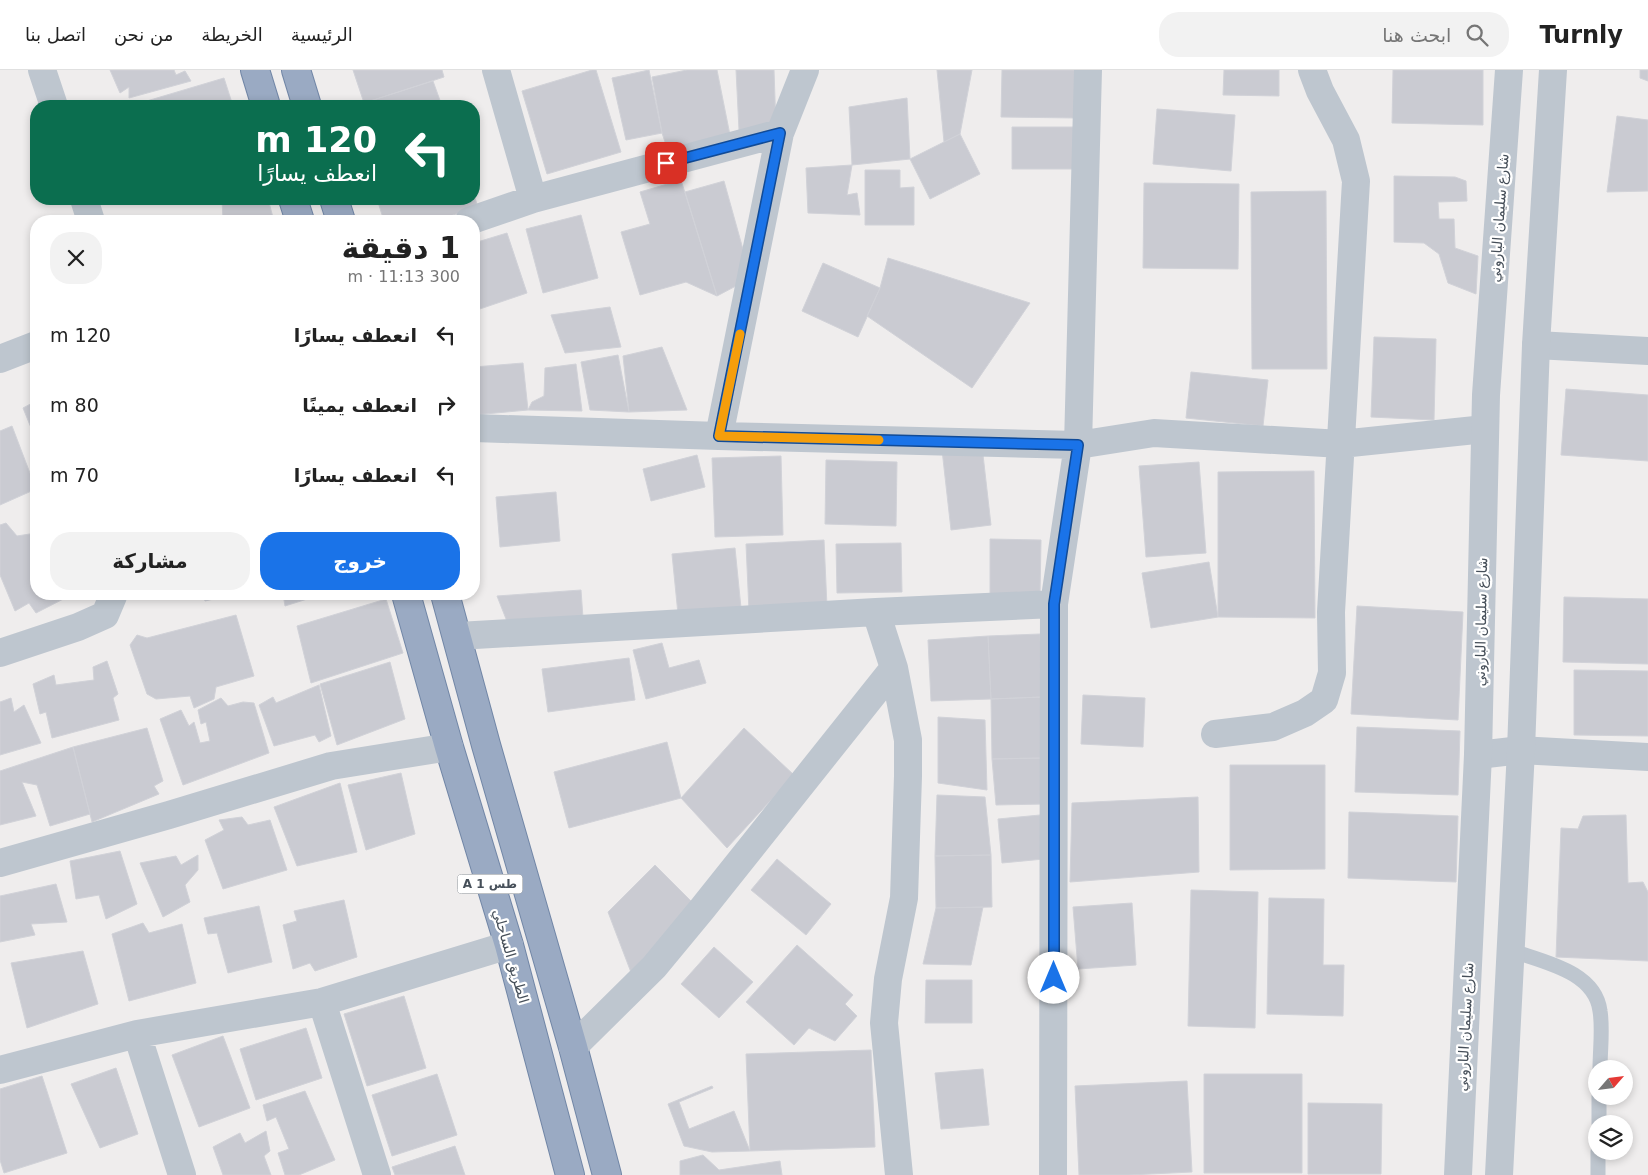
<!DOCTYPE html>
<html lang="ar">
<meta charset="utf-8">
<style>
:root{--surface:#fff;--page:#f2f2f2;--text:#222;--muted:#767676;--line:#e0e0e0;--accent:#1a73e8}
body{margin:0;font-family:"DejaVu Sans",Cairo,sans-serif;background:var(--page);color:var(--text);direction:rtl;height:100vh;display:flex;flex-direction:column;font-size:19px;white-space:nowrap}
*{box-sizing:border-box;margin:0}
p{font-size:16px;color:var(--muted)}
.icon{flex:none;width:28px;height:28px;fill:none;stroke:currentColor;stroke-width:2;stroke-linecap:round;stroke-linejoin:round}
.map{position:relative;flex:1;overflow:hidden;direction:ltr}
.sheet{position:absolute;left:30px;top:145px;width:450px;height:385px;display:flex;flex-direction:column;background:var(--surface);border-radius:20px;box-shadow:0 2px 8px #0003;direction:rtl}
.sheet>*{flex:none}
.banner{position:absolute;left:30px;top:30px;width:450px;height:105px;border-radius:20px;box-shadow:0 2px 8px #0003;direction:rtl;background:#0b6e4f;color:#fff;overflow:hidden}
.needle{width:32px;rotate:62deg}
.buttons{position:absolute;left:1588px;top:990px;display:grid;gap:10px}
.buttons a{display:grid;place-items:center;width:45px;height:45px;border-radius:50%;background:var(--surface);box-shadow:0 2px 8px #0003;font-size:25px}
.pin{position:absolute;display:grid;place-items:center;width:42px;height:42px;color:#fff;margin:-21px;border-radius:10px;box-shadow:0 2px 8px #0006}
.me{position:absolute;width:55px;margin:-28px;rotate:0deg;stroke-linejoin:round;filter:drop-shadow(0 0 4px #0008)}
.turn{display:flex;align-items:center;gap:18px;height:105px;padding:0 20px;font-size:22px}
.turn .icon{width:65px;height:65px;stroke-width:2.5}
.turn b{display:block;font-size:35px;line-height:42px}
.round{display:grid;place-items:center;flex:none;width:52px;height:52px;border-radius:20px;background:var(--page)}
.headline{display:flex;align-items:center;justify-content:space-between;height:85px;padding:0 20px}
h1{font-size:30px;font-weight:600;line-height:38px}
.cta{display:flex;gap:10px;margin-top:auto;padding:10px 20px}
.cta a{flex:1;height:58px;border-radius:20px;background:var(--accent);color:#fff;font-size:20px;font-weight:600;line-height:58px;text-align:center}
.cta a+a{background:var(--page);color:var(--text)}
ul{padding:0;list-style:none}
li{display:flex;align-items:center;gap:15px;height:70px;padding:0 20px}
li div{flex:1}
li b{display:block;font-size:19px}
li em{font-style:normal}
header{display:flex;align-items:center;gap:30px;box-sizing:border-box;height:70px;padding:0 25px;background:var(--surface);border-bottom:1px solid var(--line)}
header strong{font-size:24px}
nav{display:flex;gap:28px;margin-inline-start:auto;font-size:18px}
.search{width:350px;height:45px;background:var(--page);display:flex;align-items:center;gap:12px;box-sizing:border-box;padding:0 18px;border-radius:20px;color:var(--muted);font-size:19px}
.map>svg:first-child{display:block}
.building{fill:#cacbd2;stroke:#d1d2d8}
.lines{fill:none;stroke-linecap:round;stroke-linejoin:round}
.trunk-casing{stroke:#7186a6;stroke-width:30}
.service{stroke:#bec6cf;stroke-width:15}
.minor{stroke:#bec6cf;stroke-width:28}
.tertiary{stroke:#bec6cf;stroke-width:28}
.trunk{stroke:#9aaac3;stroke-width:28}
.route-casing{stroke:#114b97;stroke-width:12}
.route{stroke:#1a73e8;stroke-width:9}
.slow{stroke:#f59e0b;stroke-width:9}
.labels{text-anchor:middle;stroke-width:4.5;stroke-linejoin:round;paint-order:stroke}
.shield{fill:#fff;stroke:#7e848b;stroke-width:1}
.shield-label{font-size:12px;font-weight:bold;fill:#464f59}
.street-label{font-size:14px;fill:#464f59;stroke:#fff}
</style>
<header>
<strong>Turnly</strong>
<div class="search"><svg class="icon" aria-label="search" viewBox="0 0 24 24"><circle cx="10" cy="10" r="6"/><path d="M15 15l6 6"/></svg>ابحث هنا</div>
<nav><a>الرئيسية</a><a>الخريطة</a><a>من نحن</a><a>اتصل بنا</a></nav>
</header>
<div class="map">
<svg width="1648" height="1105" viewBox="0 0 1648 1105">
<rect width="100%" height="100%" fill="#efeded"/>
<path class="building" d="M110 0H174L176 5 185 1 191 11 129 28V17L120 23Z
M353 0H442L444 7 364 33Z
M592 0H596L621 82 547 104 522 21Z
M649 0 662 63 626 70 612 8Z
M687 0H717L730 65 667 78 662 63 652 7Z
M736 0H774L776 58 739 60Z
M937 0H972L960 64 944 72Z
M1002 0H1076L1075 48 1001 47Z
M1224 0H1279V26L1223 25Z
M1393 0H1483V55L1392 53Z
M1640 0H1648V11L1640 8Z
M224 8 233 36H130Z
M433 11 442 36H365L364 33Z
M907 28 910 89 852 95 849 37Z
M1157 39 1235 45 1231 101 1153 94Z
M1617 46 1648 50V121L1607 122Z
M1012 57H1077L1078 99H1012Z
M960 64 980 104 930 129 910 89Z
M852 95 847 125 857 123 860 145 808 143 806 98Z
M865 100H900V118L914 117V155H865Z
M1394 106 1455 107 1466 111 1467 131 1438 132 1439 149H1454L1455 178 1478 186 1476 224 1448 213 1439 184 1424 173 1394 172Z
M681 110 717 226 686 212 640 225 621 162 650 154 640 122Z
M724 111 751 208 717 226 685 122Z
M1144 113 1239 114 1238 199 1143 198Z
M1326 121 1327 299H1252L1251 122Z
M474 125 478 137 434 151H384L377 129H474Z
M222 129H268L274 151H221L223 150Z
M581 145 598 208 543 223 526 159Z
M507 163 527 223 474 241V173Z
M888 188 1030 233 972 318 867 246 880 218Z
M823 193 880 218 858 267 802 241Z
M610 237 621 277 565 283 551 245Z
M1374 267 1436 269 1434 350 1371 347Z
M662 277 687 340 629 342 623 286Z
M618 285 629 342 590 340 581 292Z
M523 293 528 340 474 345V297Z
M576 294 582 341 528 340 532 332 544 326 545 298Z
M1191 302 1268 310 1263 356 1186 348Z
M1566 319 1648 325V391L1561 385Z
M36 331V370L23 338Z
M12 356 36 419 0 435V361Z
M982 376 991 455 951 460 942 380Z
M697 385 705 417 651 431 643 399Z
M781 386 783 465 715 467 712 388Z
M826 390 897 392 896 456 825 454Z
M1199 392 1206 483 1146 487 1139 396Z
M1314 401 1315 548 1218 547V402Z
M556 422 560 471 500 477 496 427Z
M6 453 17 466 36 463V524H73L36 543 29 533 15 541 0 505V455Z
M990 469 1041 470 1040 525 990 524Z
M824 470 827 537 749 541 746 474Z
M901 473 902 522 837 523 836 474Z
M735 478 741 538 678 544 672 484Z
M1209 492 1218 547 1151 558 1142 503Z
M581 520 583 548 508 554 497 526Z
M203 524H236L205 531Z
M283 524H323L285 536Z
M1564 527 1648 529V594L1563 592Z
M386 529 403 583 311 613 297 556Z
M1357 536 1463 542 1458 650 1351 644Z
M236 545 254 606 216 617 214 629 194 638 190 626 156 629 147 624 130 575 137 565 147 568Z
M1040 564 1043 627 991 629 988 566Z
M988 566 991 629 931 631 928 570Z
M662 573 669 598 699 590 706 613 646 629 633 580Z
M629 588 635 630 548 642 542 599Z
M107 591 118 624 113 628 119 650 52 668 46 642 40 644 33 614 54 605 56 615 94 610 93 597Z
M390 592 405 649 337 675 320 614Z
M1574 600 1648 601V666L1574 665Z
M319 615 331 666 319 672 315 665 274 676 259 635 273 627 276 633Z
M1083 625 1145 628 1143 677 1081 674Z
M1043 627V688L992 689 991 629Z
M11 628 14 642 24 635 41 673 0 685V632Z
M221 628 228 636 243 632 254 633 269 683 183 715 160 649 181 640 189 656 194 652 200 673 210 671 206 652 201 654 198 640Z
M938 647 985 650 987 720 938 713Z
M1357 657 1460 661 1458 725 1355 722Z
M147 658 163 711 154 716 159 724 92 752 73 677Z
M744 658 794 705 727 778 681 728Z
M667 672 681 728 569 758 554 702Z
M73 677 90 744 50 756 37 715 22 712 36 746 0 755V701Z
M1043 688 1046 734 996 735 992 689Z
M1230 695H1325V799L1230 800Z
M401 703 415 764 366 780 348 715Z
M340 713 357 782 297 796 274 737Z
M937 725 985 727 991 785 935 786Z
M1198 727 1199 802 1070 812 1072 733Z
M1349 742 1458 746 1456 812 1348 808Z
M1040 745 1044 789 1002 793 998 749Z
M1626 745 1628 813 1643 812 1648 822V891L1556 887 1561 758 1578 759 1583 746Z
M242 747 248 755 270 750 287 800 223 819 205 770 224 760 219 750Z
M120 781 137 834 106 849 99 825 76 829 70 791Z
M198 785V800L185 815 190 832 163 847 140 793 176 786 181 795Z
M991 785 992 837 936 838 935 786Z
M777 789 831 834 806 865 751 820Z
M655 795 698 838 632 905 608 842Z
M56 814 67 852 31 854 35 865 0 872V826Z
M1191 820 1258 822 1255 958 1188 956Z
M1269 828 1324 829 1323 895H1344L1343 946 1267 944Z
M344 830 357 887 315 901 310 893 293 899 283 855 297 851 294 841Z
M1132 833 1136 895 1078 899 1073 837Z
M259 836 272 892 228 903 217 863 208 864 204 848Z
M983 837 971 895 923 894 936 838Z
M143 853 149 863 182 854 196 913 129 931 112 864Z
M797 875 853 925 845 934 857 946 835 971 809 958 794 975 746 932Z
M714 877 753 912 719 948 681 914Z
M83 881 98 934 27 958 11 893Z
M926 910H972V953H925Z
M404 926 426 998 367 1016 344 944Z
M306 958 322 1008 256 1030 240 979Z
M223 966 250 1038 199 1057 172 985Z
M871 980 875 1077 750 1081 746 984Z
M116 998 138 1064 100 1078 71 1014Z
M983 999 989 1055 941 1059 935 1003Z
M437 1004 457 1065 392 1086 372 1025Z
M1204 1004H1302V1103H1204Z
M42 1006 67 1083 4 1103 0 1090V1019Z
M1187 1011 1192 1102 1129 1105H1079L1075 1016Z
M712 1016 713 1018 679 1032 689 1059 734 1041 750 1081 712 1082 684 1076 668 1034Z
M305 1021 335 1090 299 1105H285L278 1083 289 1079 276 1047 267 1051 263 1035Z
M1308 1033 1382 1034 1381 1104H1308Z
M266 1061 270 1081 264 1086 271 1105H223L213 1077 240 1063 245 1073Z
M455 1076 465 1105H395L392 1097Z
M703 1085 719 1100 780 1091 782 1105H680V1091Z"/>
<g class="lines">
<g class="trunk-casing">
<path id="trunk" d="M255 0 266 36
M296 0 307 36
M293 129 300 151
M334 129 341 151
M406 524 449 677 509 875 570 1105
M445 524 486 675 573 977 607 1105"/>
</g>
<path class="service" d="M1510 880C1543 892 1595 901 1600 941 1603 959 1600 980 1600 999
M1599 1054V1026
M1598 1105V1081"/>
<path class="minor" d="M42 0 54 36
M496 0 533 129
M84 129 91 151
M469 151 533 129 780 63
M1536 275 1648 281
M0 289 36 275
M474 358 719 366 1078 375 1154 363 1341 374 1485 359
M719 366 780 63 805 0
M458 566 876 542 1054 534
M0 583 78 557 105 545 113 526V524
M894 598 908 670V706L904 828 888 909 884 953 899 1105
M1215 664 1273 657 1305 643 1324 630 1332 603 1331 542 1356 111 1346 70 1320 21 1312 0
M1478 685 1521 680 1648 687
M0 793 169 745 331 696 449 677
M322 932 377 1105
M137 964 182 1105
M573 977 654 897 702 839 894 598 876 542
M0 1000 137 964 322 932 509 875
M1053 1105 1054 534 1078 375 1088 0"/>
<path class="tertiary" d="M1458 1105 1478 685 1486 325 1509 0
M1499 1105 1521 680 1536 275 1553 0"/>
<use href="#trunk" class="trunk"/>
</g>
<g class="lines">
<g class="route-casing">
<path id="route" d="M666 93 780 63 719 366 1078 375 1054 534V908"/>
</g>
<use href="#route" class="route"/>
<path class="slow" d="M740 264 719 366 879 370"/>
</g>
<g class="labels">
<rect class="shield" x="457.5" y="804.5" width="65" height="19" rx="4"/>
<g class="shield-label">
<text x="490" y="818">A 1 طس</text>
</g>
<g class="street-label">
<text transform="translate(1499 148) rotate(-86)" y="5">شارع سليمان الباروني</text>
<text transform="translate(1481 552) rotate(-89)" y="5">شارع سليمان الباروني</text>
<text transform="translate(511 886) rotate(74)" y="5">الطريق الساحلي</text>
<text transform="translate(1465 957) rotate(-87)" y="5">شارع سليمان الباروني</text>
</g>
</g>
</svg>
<div class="buttons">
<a><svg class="needle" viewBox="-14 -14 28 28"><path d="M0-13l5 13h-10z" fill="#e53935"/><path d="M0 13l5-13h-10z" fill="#767676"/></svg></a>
<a><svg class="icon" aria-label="layers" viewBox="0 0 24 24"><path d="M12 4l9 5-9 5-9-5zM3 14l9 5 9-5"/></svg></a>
</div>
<div class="pin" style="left:666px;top:93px;background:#d93025"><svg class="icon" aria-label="arrive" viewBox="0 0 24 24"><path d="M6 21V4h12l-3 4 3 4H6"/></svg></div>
<svg class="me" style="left:1054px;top:908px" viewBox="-20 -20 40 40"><circle r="19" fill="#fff"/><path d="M0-13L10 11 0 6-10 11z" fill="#1a73e8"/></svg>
<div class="banner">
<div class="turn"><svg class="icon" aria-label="left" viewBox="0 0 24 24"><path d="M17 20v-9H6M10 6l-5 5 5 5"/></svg><div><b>120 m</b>انعطف يسارًا</div></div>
</div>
<section class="sheet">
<div class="headline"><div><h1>1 دقيقة</h1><p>300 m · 11:13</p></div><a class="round"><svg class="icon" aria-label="close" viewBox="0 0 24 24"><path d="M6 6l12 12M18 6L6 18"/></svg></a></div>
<ul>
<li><svg class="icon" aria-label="left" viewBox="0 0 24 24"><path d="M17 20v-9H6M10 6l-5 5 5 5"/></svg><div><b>انعطف يسارًا</b></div><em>120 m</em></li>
<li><svg class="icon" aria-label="right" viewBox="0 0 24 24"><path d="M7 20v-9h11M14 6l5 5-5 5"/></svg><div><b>انعطف يمينًا</b></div><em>80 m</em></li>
<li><svg class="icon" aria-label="left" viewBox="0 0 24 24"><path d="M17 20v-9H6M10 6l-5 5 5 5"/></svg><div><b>انعطف يسارًا</b></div><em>70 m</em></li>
</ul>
<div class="cta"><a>خروج</a><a>مشاركة</a></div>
</section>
</div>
